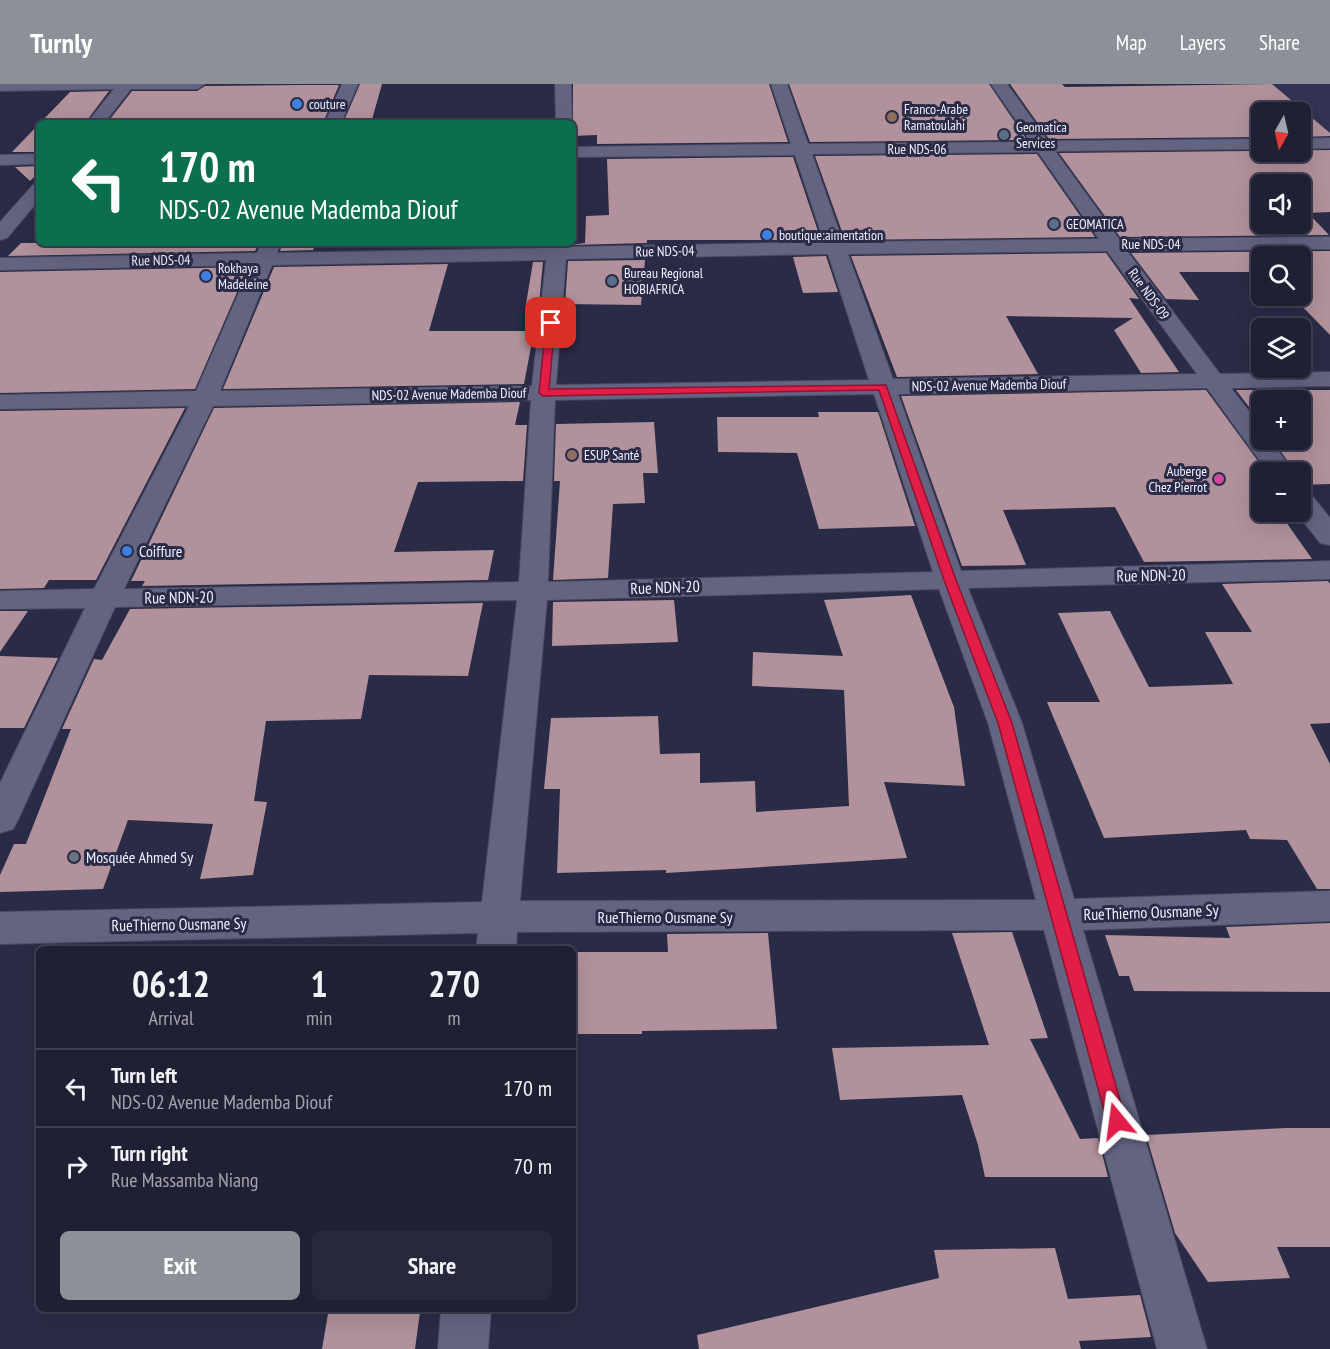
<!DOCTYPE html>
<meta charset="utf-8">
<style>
:root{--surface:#202034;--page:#28283c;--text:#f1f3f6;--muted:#a2a3ac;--line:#3d3e4f;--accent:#8c9099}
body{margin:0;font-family:"PT Sans Narrow",sans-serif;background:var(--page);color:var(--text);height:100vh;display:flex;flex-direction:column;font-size:22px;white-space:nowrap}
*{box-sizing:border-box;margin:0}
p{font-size:20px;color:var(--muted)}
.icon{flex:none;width:33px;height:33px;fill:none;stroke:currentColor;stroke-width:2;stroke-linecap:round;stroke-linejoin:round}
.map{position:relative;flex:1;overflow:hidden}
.panel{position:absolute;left:36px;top:862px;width:540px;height:366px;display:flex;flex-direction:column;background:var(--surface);border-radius:9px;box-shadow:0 6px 24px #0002,0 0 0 2px var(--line)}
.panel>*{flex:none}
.guide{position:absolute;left:36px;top:36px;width:540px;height:126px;border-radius:9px;box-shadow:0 6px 24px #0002,0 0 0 2px var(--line);background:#0b6e4f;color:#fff;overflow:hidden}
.needle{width:39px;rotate:188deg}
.tools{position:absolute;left:1251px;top:18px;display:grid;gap:12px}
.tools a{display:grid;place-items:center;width:60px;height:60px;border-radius:9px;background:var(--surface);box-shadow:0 6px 24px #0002,0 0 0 2px var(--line);font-size:30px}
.pin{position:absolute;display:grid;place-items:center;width:51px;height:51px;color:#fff;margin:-26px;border-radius:12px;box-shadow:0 3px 9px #0006}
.me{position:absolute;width:66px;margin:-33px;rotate:344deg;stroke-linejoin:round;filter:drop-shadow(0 0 4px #0008)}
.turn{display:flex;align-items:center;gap:21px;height:126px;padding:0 24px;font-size:27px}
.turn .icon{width:78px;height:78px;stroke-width:2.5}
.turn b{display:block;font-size:42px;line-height:51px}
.eta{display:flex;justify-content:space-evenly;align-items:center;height:102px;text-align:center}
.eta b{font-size:36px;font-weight:700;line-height:42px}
.cta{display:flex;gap:12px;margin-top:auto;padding:12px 24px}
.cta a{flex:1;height:69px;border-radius:9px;background:var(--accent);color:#fff;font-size:24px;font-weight:700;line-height:69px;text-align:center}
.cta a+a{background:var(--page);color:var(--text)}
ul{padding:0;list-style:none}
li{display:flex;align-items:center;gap:18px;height:78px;padding:0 24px;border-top:2px solid var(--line)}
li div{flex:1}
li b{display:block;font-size:22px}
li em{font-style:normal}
header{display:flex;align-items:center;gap:36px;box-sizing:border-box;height:84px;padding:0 30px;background:var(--accent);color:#fff}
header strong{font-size:28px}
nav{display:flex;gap:33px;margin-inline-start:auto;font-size:21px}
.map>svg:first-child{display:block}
.built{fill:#323354}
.building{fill:#b1919b;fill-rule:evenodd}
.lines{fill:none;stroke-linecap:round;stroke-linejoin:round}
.minor-casing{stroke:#48485e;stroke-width:2}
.minor{fill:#626482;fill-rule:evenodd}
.route{fill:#e11d48;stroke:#92132f;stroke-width:1.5}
.shop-dot{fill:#3f7fe0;stroke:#2a2b46;stroke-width:2}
.education-dot{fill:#8d6e63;stroke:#2a2b46;stroke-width:2}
.service-dot{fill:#5c6f8a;stroke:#2a2b46;stroke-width:2}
.hotel-dot{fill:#d1479c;stroke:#2a2b46;stroke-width:2}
.worship-dot{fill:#6b7280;stroke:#2a2b46;stroke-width:2}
.labels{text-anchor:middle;stroke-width:6;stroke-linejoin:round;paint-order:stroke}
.far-poi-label{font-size:14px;fill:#eff0ff;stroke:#2a2b46;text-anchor:start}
.far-street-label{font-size:14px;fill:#eff0ff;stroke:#2a2b46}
.poi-label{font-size:16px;fill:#eff0ff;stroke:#2a2b46;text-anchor:start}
.street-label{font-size:16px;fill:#eff0ff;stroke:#2a2b46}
</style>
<header>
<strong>Turnly</strong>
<nav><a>Map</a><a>Layers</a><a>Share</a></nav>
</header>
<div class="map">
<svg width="1330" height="1265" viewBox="0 0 1330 1265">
<rect width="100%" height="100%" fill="#2a2b46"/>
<path class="built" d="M1231 0H1330V55L1301 56 1300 28H1264Z"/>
<path class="building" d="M360 0H382L371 39H343Z
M573 0H769L788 58 597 60V51L573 52Z
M789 0H989L1027 56 810 58Z
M1010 0H1062L1065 3 1272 0 1330 49V52L1300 53V28H1262V53L1049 55Z
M300 1H339L323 39H107L132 7H197L205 2Z
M109 7 85 39H40L70 8Z
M39 40V68H12Z
M1330 66V128L1308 129 1329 151 1120 153 1059 69ZM1262 100H1300V140H1262Z
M1037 70 1095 153 845 156 815 72Z
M793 73 821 156H647V159L570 161 585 159 586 132 609 131 607 75Z
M39 82V88L30 97 15 83Z
M21 159H259L255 167 8 172Z
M283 159H316L313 166 280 167Z
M401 159H454L453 164H400Z
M1330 167V251L1294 214 1286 215 1284 212H1300V172H1262V188H1179L1199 216 1166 215 1131 169Z
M1106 169 1139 215 1129 214 1179 288 1141 289 1114 246 1133 234 1006 232 1038 290 897 293 851 172Z
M826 172 838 208 803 209 793 173Z
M645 176 641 221 565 220 568 177Z
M533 178H543L539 220H526Z
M448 180 429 247H534L524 300 223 305 274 183Z
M248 183 195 305 0 309V188Z
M1206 306 1266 388H1262V428H1279L1312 475 1144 478 1115 423 1003 426 1026 481 962 482 901 312Z
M1236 306H1330V400L1300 401V388H1296L1272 356H1300V316H1262V340Z
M520 318 515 341H527L523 397 418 398 394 468 494 466 488 496 142 502 145 497H131L214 324Z
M185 324 96 496H49L44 504 0 505V327Z
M818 328H878L915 442 819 445 797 369 718 368 717 333H819Z
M654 338 658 389H643L645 419 613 420 608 494 553 496 560 397H554L556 340Z
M1328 497 1330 500V639L1310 640 1330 680V805H1317L1287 756 1250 755 1246 746 1104 754 1047 618H1100L1058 529 1110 527 1149 603 1233 600 1205 548H1252L1222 500Z
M911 511 954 623 965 702 884 698 907 774 666 789V786L557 789 560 705H544L551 634 658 632 660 670 700 669V699L755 697 756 728 849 722 844 606 752 602 753 568 843 572 824 516Z
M674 516 678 558 552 562 553 518Z
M483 519 468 592 369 591 361 635 266 637 254 717 267 718 253 791 200 795 213 740 128 736 103 805 0 808V791L14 760H26L71 645H62L94 575 102 576 130 525Z
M0 527H28L0 568Z
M0 572 58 574 24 644H0Z
M1330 839V908L1134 907 1129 892H1119L1105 851 1230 854 1226 843Z
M1012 848 1048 954 1030 955 1080 1055 1098 1054 1108 1093H985L978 1061 962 1011 840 1016 832 964 989 961 952 849Z
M768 849 777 945 642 947V950H573V868H668L667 850Z
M1287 1044H1330V1163H1277L1290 1194 1208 1198 1175 1149 1146 1051Z
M1055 1164 1068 1215 1140 1211 1151 1253 1079 1257 1081 1265H699L697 1251 939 1194 934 1166Z
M420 1228 415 1265H322L328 1230Z"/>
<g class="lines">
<g class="minor-casing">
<path id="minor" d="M0 0H205L197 5H131L104 39H87L114 5 0 7Z
M342 0H358L341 39H325Z
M555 0H571L572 39H556Z
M771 0H787L808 60 1031 58 991 0H1007L1048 57 1262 55V65L1055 67 1119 155 1330 153V165L1127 167 1220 290 1330 288V302L1231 304 1262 344V356H1270L1294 388H1268L1207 304 898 310 961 487 1330 477V495L968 504 1022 639 1074 815 1330 807V837L1083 846 1207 1265H1157L1044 846 517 848 516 866H476L478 849 0 860V828L482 818 517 516 115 523 18 736 13 745 0 749V699L85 524 0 525V507L94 505 189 322 0 325V311L196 307 251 181 0 186V174L257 169 261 159H281L277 169 548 164V159H568L567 163 824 158 795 71 573 73V63L791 60ZM1038 68 1099 155 843 158 812 70ZM1107 167 1197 290 893 295 848 170ZM828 170 869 296 556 301 566 175ZM546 176 532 302 220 307 272 181ZM874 310 933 488 548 498 555 316ZM531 316 519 498 124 505 213 322ZM939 505 988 639 1036 816 520 817 547 516Z
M1330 54V64L1300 65V55Z
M39 70V80L0 81V71Z
M39 100V116L7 154 0 156V138L33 101Z
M1300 406 1309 408 1330 434V461L1320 459 1296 428H1300Z
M441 1226H491L488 1265H438Z"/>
</g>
<use href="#minor" class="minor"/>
</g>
<path class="route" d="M551 236 555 239 549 305 886 301 956 496 1012 639 1126 1037 1123 1043 1117 1045 1110 1043 1107 1037 998 639 944 496 879 306 543 312 539 309 546 239Z"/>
<g class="shop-dot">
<circle cx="297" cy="20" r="6"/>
<circle cx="767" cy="151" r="6"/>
<circle cx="206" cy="192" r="6"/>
<circle cx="127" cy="467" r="6"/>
</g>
<g class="education-dot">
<circle cx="892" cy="33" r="6"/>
<circle cx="572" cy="371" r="6"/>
</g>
<g class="service-dot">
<circle cx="1004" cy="51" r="6"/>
<circle cx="1054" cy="140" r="6"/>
<circle cx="612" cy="197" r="6"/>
</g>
<circle class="hotel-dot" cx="1219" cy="395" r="6"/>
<circle class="worship-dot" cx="74" cy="773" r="6"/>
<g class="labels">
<g class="far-poi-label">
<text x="309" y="25">couture</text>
<text x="904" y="30">Franco-Arabe<tspan x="904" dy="16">Ramatoulahi</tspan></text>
<text x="1016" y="48">Geomatica<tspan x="1016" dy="16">Services</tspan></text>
<text x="1066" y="145">GEOMATICA</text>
<text x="779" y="156">boutique:aimentation</text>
<text x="218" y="189">Rokhaya<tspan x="218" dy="16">Madeleine</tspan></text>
<text x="624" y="194">Bureau Regional<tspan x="624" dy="16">HOBIAFRICA</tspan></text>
<text x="584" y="376">ESUP Santé</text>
<text x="1207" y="392" text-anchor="end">Auberge<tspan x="1207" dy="16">Chez Pierrot</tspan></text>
</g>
<g class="far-street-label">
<text x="917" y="70">Rue NDS-06</text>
<text x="1151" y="165">Rue NDS-04</text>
<text transform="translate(665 167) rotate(-1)" y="5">Rue NDS-04</text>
<text transform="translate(161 176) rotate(-1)" y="5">Rue NDS-04</text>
<text transform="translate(1149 210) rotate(54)" y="5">Rue NDS-09</text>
<text transform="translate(989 301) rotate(-1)" y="5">NDS-02 Avenue Mademba Diouf</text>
<text transform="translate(449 310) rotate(-1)" y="5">NDS-02 Avenue Mademba Diouf</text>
</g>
<g class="poi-label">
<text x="139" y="473">Coiffure</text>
<text x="86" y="779">Mosquée Ahmed Sy</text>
</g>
<g class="street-label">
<text transform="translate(1151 491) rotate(-1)" y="6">Rue NDN-20</text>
<text transform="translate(665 503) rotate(-2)" y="6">Rue NDN-20</text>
<text transform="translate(179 513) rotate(-1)" y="6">Rue NDN-20</text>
<text transform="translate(1151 828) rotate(-2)" y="6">RueThierno Ousmane Sy</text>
<text x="665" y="839">RueThierno Ousmane Sy</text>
<text transform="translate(179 840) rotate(-1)" y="6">RueThierno Ousmane Sy</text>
</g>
</g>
</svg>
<div class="tools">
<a><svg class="needle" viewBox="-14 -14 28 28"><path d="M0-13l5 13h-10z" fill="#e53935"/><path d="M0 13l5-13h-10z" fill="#a2a3ac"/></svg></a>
<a><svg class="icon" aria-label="sound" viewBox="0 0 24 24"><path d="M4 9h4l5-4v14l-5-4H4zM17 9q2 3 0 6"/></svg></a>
<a><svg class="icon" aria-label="search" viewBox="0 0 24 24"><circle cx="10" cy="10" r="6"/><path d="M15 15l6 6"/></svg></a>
<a><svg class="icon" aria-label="layers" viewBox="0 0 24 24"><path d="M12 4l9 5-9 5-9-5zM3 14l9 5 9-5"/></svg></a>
<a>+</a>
<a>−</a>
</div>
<div class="pin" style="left:551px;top:239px;background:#d93025"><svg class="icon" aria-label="arrive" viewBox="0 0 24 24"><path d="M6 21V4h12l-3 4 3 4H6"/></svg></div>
<svg class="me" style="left:1117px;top:1037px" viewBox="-20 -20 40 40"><path d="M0-17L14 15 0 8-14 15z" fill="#e11d48" stroke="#fff" stroke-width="4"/></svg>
<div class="guide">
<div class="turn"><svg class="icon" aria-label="left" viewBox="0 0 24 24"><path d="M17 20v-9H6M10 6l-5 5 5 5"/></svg><div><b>170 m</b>NDS-02 Avenue Mademba Diouf</div></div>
</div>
<section class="panel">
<div class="eta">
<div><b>06:12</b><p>Arrival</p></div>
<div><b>1</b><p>min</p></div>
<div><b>270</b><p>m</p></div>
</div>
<ul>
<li><svg class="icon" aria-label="left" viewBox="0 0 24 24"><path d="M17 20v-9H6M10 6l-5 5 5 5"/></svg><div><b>Turn left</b><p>NDS-02 Avenue Mademba Diouf</p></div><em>170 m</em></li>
<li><svg class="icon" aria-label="right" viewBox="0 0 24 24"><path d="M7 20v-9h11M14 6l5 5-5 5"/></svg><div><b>Turn right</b><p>Rue Massamba Niang</p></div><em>70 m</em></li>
</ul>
<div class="cta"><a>Exit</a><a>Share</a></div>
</section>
</div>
